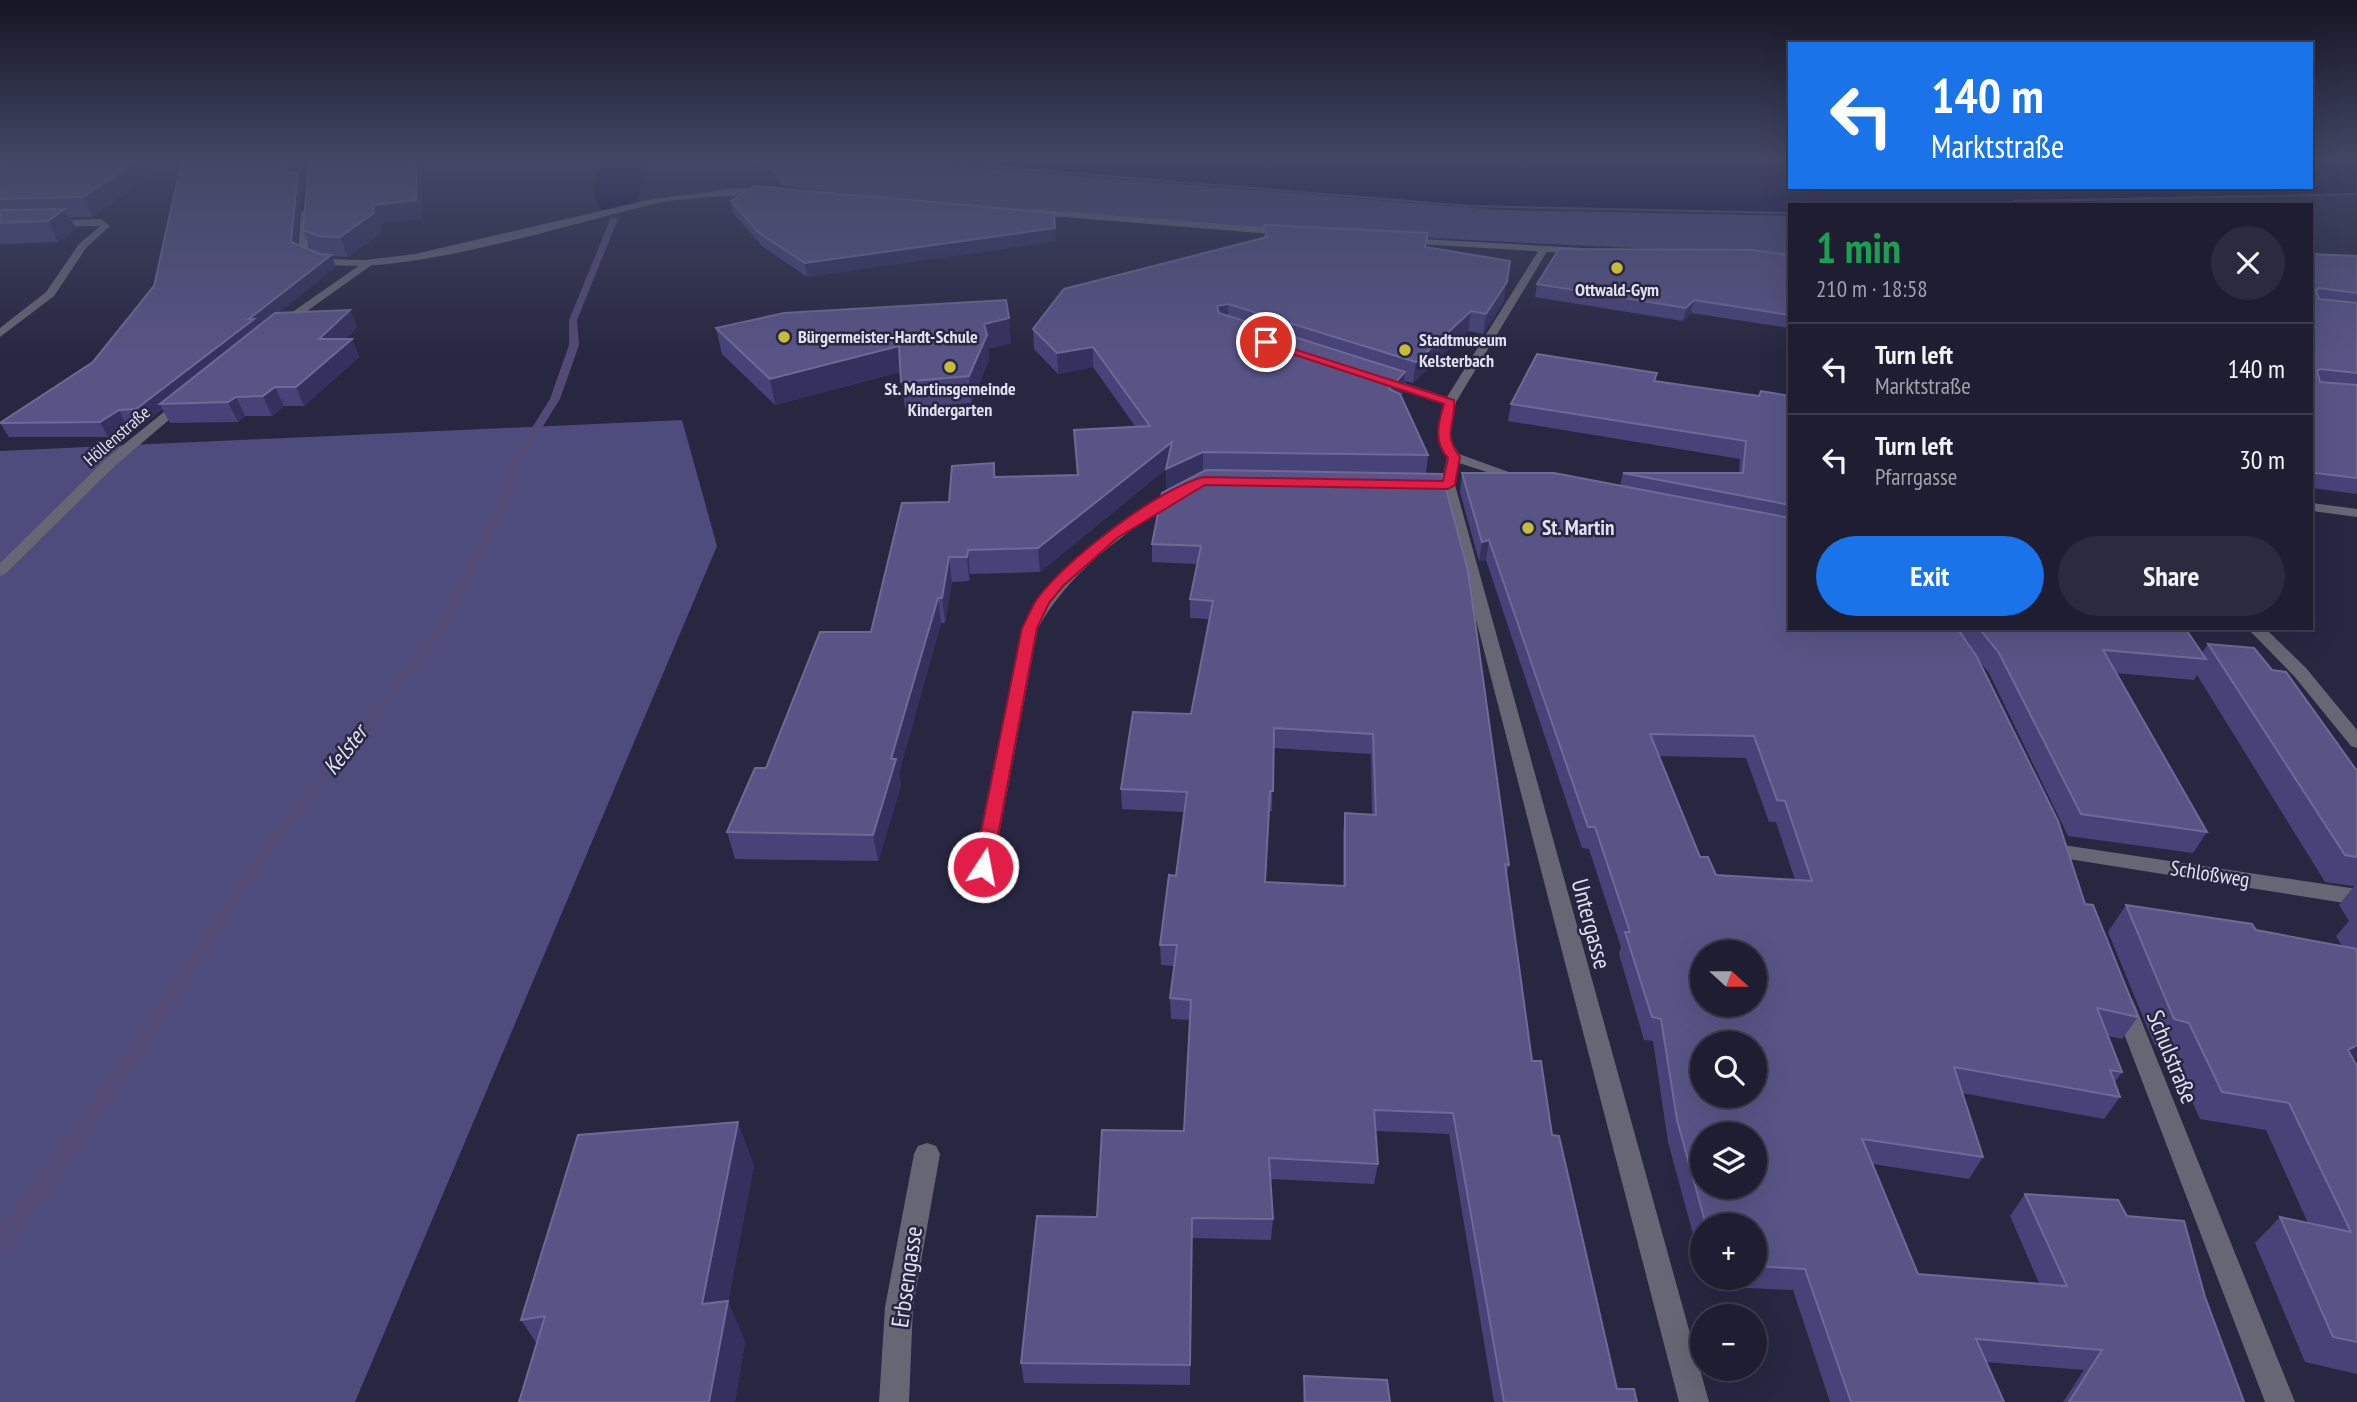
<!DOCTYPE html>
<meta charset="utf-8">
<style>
:root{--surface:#1e1d32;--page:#2b2a3e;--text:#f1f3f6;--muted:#a1a2ac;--line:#3c3b4d;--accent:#1a73e8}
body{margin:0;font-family:"PT Sans Narrow",sans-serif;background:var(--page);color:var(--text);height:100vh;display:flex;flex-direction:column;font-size:26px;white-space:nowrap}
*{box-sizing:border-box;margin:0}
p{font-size:23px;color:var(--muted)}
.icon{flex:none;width:38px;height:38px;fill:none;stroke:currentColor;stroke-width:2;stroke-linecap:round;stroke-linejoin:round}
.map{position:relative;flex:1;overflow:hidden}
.panel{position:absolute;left:1788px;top:203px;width:525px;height:427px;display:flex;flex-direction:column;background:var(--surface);border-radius:0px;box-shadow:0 7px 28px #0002,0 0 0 2px var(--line)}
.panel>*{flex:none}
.banner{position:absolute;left:1788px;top:42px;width:525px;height:147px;border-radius:0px;box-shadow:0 7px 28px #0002,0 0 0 2px var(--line);background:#1a73e8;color:#fff;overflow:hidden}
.needle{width:46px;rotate:111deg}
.buttons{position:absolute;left:1690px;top:940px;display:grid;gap:14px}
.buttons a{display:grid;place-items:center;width:77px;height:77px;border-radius:50%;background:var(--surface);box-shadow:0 7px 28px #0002,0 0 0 2px var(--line);font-size:35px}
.pin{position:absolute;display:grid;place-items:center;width:60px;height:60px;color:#fff;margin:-30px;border:4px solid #fff;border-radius:50%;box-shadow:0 2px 7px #0007}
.me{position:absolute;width:77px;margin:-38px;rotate:11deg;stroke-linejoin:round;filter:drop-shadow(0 0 5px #0008)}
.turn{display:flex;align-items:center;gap:24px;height:147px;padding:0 28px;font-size:32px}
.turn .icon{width:91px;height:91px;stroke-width:2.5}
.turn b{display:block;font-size:49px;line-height:60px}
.round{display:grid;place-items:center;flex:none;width:74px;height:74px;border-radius:37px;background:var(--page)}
.head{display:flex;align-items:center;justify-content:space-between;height:119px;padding:0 28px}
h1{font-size:42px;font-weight:600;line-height:52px;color:#1e9e55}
.cta{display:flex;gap:14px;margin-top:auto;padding:14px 28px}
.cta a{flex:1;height:80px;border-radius:42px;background:var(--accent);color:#fff;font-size:28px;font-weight:600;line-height:80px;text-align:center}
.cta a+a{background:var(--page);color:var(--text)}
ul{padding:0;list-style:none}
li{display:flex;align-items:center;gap:21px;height:91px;padding:0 28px;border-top:2px solid var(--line)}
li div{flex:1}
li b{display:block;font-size:26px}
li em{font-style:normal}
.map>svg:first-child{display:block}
.green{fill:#4e4c7d}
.water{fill:#160940;stroke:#534a75;stroke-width:2}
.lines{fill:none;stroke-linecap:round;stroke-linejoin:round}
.stream{fill:#534a75;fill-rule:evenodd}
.river{fill:#160940;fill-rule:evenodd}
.minor{fill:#666674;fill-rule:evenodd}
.tertiary{fill:#666674;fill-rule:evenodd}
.wall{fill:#474379;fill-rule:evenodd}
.shaded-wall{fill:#34315e}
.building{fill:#585486;stroke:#6d6a97;stroke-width:2;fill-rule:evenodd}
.route{fill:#e11d48;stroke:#92132f;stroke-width:2}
.poi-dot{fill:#c6bc3c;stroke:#282742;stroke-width:2.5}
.labels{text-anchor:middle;stroke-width:5;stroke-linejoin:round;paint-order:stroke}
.far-poi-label{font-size:18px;font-weight:bold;fill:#e0e0f2;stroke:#282742}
.far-street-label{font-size:18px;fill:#e0e0f2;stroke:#282742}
.poi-label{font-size:21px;font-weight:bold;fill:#e0e0f2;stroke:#282742;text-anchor:start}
.street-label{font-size:21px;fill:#e0e0f2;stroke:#282742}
.water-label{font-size:23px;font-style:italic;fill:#e1e1f4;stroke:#282742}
.near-street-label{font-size:24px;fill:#e0e0f2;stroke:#282742}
</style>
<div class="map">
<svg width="2357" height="1402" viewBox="0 0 2357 1402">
<rect width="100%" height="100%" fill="#282742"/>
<path class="green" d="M877 160 1499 210 1790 216V255C1453 240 1117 225 782 186L773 171 743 161Z
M682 420 717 546 355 1402H0V451Z"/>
<path class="water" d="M913 160H1790V187H2312V160H2357V194L2014 201 2010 205H1790V213L1470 206Z"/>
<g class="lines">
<path class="stream" d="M611 217 618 219 577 320 579 345 560 399 520 463 509 502 449 625 261 867 149 1047 8 1251 0 1254V1226L135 1037 249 859 437 624 497 502 510 463 550 399 569 345V320Z"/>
<path class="river" d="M606 160H649C634 181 646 190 633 209L617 213 601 209C590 193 594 174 606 160Z"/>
<path class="minor" d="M101 219 110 226 86 248 54 296 0 337V328L46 292 79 244 100 226 0 228V222Z
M1540 248 1548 250 1456 402 1450 431 1453 444 1459 454 1528 479 1521 483 1459 463 1455 485 1709 1402H1679L1441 485 1447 457 1438 438 1443 404 1377 380 1383 376 1447 397Z
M364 262 373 264 286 326H278V322Z
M180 399 190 402 117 464 5 574 0 576V563L107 458Z
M1178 489 1185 493 1183 496C1126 532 1072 568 1038 628L993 867 990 872H976L973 867 1022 628C1052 577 1092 542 1141 511 1152 503 1165 492 1178 489Z
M2312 503 2357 509V517L2312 511Z
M2247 628H2265L2306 668 2357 730V748L2351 746 2294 676Z
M2063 845 2357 889V905L2056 857 2053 852 2056 847Z
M2124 996 2132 999 2135 1005 2295 1402H2265L2113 1005 2116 999Z
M927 1143 936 1146 940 1154 913 1307 909 1402H879L885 1307 914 1154 918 1146Z"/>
<path class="tertiary" d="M740 188H769L773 191C768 194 685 198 668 201 594 215 355 297 298 253L301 212 306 209 311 212 308 252 328 259 365 260 415 254 652 199Z
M1031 209 1285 229 1290 232 1285 235 1028 214 1026 212Z
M1404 238 1582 248 1587 251 1582 254 1401 243V239Z"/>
</g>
<path class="wall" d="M0 160H172L93 217H70L76 229 58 242 0 244Z
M182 160H292V172H298L302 182 297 245 311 250 303 230 422 168V218L380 224 381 233 348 257 332 256 336 267 278 313 350 310 357 327 345 339H352L359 357 304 406H284L272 416H245L238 422 170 423 162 409 144 424H126L108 437H9L0 423 93 362 154 286Z
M731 201 1056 241 807 277 762 246 733 213Z
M1264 225 1428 233 1426 247 1504 301 1483 334 1468 331 1413 383 1405 381 1403 394 1401 396 1428 455 1426 474 1509 865 1506 877 1532 1061 1617 1389 1637 1402H1494L1449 1134 1376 1131 1378 1164 1374 1184 1270 1179 1273 1219 1271 1240 1192 1238 1190 1385 1024 1383 1021 1363 1097 1217 1184 1131 1190 1020 1171 1019 1170 998 1174 966 1161 965 1160 945 1176 876 1184 812 1122 809 1121 789 1191 714 1209 619 1190 618V599L1197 564 1152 562V544L1166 491V469L1040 572 970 574 969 581 952 582 945 623H941L899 773 901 786 878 861 735 859 727 832 766 768 871 632 949 502 994 463 996 477 1077 475 1074 430 1135 426 1093 367 1058 374 1034 349 1033 329 1264 237ZM1273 748 1371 754 1372 815 1345 813 1343 834V886L1265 882 1269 811H1272Z
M2312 254 2357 256V494L2312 488Z
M1790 255V328L1691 313 1683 321 1535 297 1537 284Z
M716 328 1011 343 988 349 989 360 971 403 905 408 900 372 775 405 722 354Z
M1655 381 1759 396H1790V628H2185L2202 653 2208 644 2357 771V1058L2354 1060 2357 1066V1374L2305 1362 2255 1243 2280 1217 2308 1223 2266 1130 2200 1119 2169 1050 2155 1046 2108 932 2126 905 2342 946 2336 936 2349 921 2339 905 2354 886 2325 882 2197 675 2194 680 2116 673 2207 832 2193 853 2068 836 1989 673 1979 660 2085 904 2138 1017 2122 1039 2108 1036 2122 1072 2115 1082 2120 1097 2104 1119 1962 1093 1983 1157 1969 1179 1873 1164 1918 1274 2039 1283 2010 1216 2025 1194 2127 1216 2205 1297 2244 1402H2063L2084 1370 1986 1362 2004 1402H1830L1793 1290 1707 1286 1705 1278H1755V1225H1703V1271L1668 1142 1653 1041 1644 1040 1619 954 1621 947 1589 849 1582 848 1486 560 1479 561 1460 492 1462 473 1620 486 1623 473H1739L1740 459 1508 421 1511 404ZM1659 756 1746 758 1769 822H1776L1795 880 1716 875 1700 857Z
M754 1165 728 1302 745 1342 735 1402H519L537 1344 521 1320Z
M1304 1376 1390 1402H1303Z"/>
<path class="shaded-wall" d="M137 160H172L93 217 83 197Z
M287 160H292L291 184 287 173Z
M416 160H419L422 168V218L380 224 381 233 348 257 340 237 373 205Z
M298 172 302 182 296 254 291 242Z
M65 209 76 229 58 242 48 221Z
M1054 213 1056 241 807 277 805 263Z
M331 255 336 267 259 329 160 404 162 409 144 424 136 409Z
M1510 261 1504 301 1483 334 1486 314Z
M1694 300 1691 313 1683 321 1686 308Z
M1228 304V324L1216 326 1217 306Z
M350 310 357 327 327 357 319 339Z
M1471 311 1468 331 1413 383 1416 362Z
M1009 318 1011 343 988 349 989 360 971 403 969 376 984 324Z
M352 339 359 357 304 406 296 387Z
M899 346 902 371 775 405 770 379Z
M1093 347V367L1058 374 1057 353Z
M1405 372 1403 394 1386 411 1389 389Z
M275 387 284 406 272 416 263 396Z
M236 397 245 416 238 422 228 402Z
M119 410 126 424 108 437 100 422Z
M1172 442V464L1040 572 1038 548Z
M1203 452V474L1166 492V469Z
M1489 540 1486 560 1479 561 1482 542Z
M968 550 970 574 969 581 967 557Z
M949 557 952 582 945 623 942 598Z
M938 598 941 623 899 773 901 786 878 861 873 835 891 759Z
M2357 1045V1058L2324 1077 2348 1050Z
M738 1122 754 1165 728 1302 745 1342 735 1402H709L702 1304Z"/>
<path class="building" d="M0 160H137L83 197 0 199Z
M182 160H287V173L298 172 291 242 320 254 331 255 249 319H254L136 409 119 410 100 422 0 423 93 362 154 286Z
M335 160H416V200L373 205 374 213 340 237 320 236 303 230 309 163Z
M754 186 1054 213 1055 228 805 263 759 233 731 201Z
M65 209 48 221 0 223V210Z
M1264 225 1428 233 1425 247 1510 261 1507 282 1486 314 1471 311 1416 362 1228 304 1217 306 1219 313 1405 372 1389 389 1400 394 1428 455 1203 452 1166 469 1172 442 1038 548 968 550 967 557H949L942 598H938L891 759H896L873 835 727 832 755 768H766L820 632H871L902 503 949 502 952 466 994 463V477L1078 475 1074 430 1150 426 1093 347 1057 353 1033 329 1064 289 1267 237Z
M1559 249 1752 250 1790 255V315L1694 300 1686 308 1537 284Z
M2312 254 2357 256V293L2319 288 2316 290 2319 299 2357 303V373L2320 369 2317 371 2320 382 2357 385V478L2315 473 2312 468Z
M1006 300 1009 318 984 324 987 335 969 376 901 382 899 346 770 379 716 328 784 313Z
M350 310 319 339H352L296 387H275L263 396 236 397 228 402 160 404 275 313Z
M1537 354 1657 373 1654 381 1759 396 1761 391 1790 396V505L1623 473H1743L1746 441 1511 404Z
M1206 470 1442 474 1468 571 1509 865 1505 864 1532 1061H1541L1552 1135 1559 1136 1617 1389H1634L1637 1402H1504L1453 1113 1374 1110 1378 1164 1269 1158 1273 1219 1192 1218 1190 1365 1021 1363 1037 1216 1097 1217 1102 1130 1184 1131 1191 1000 1170 998 1177 945H1160L1169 875 1176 876 1187 792 1121 789 1133 712 1191 714 1213 601 1190 599 1201 546 1152 544 1162 493ZM1274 728 1373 734 1376 815 1345 813V886L1265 882 1270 791H1273Z
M1462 473H1554L1790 518V628H1957L1977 657 2058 821 2085 904 2093 905 2138 1017 2097 1008 2122 1072 2110 1070 2120 1097 1954 1067 1983 1157 1862 1139 1918 1274 2067 1286 2025 1194 2118 1200 2127 1216 2184 1221 2205 1297 2244 1402H2069L2102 1350 1976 1339 2004 1402H1851L1805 1269 1755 1266V1225H1706L1677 1120 1661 1019 1652 1017 1625 932H1630L1595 827H1588L1489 540 1482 542ZM1650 734 1754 736 1777 800 1785 801 1812 881 1716 875 1708 857H1700ZM1703 952H1755V1004H1703ZM1703 1043H1755V1096H1703ZM1703 1134H1755V1186H1703Z
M1979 628H2185L2206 659 2103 650 2207 832 2081 814 1999 653Z
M2208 644 2254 648 2272 670 2286 672 2357 771V857L2345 855Z
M2126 905 2252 924 2256 930 2357 949V1045L2348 1050 2357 1066V1342L2333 1337 2280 1217 2351 1232 2289 1103 2222 1092 2189 1023 2174 1019Z
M738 1122 702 1304 728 1301 709 1402H519L545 1316 521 1320 578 1135Z
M1304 1376 1387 1380 1390 1402H1305Z"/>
<linearGradient id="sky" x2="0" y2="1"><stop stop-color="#161524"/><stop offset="0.45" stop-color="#424765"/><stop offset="1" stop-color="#424765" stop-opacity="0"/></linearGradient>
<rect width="2357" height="356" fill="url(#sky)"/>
<path class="route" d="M1262 339 1454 400C1457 423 1441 433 1460 457L1455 485 1448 489 1205 485 1117 538 1063 586 1049 603 1037 628 992 867 983 874 976 872 974 867 1022 628C1027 619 1031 608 1037 599 1067 559 1155 491 1203 477L1443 481 1448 458C1433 442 1438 423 1444 404L1262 344Z"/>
<g class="poi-dot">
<circle cx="1617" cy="268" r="7"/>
<circle cx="784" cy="337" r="7"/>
<circle cx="1405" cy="350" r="7"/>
<circle cx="950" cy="367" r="7"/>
<circle cx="1528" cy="528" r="7"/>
</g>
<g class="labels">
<g class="far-poi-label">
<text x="1617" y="296">Ottwald-Gym</text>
<text x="798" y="343" text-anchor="start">Bürgermeister-Hardt-Schule</text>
<text x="1419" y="346" text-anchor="start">Stadtmuseum<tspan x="1419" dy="21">Kelsterbach</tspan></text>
<text x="950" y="395">St. Martinsgemeinde<tspan x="950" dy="21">Kindergarten</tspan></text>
</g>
<g class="far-street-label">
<text transform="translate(117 436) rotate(-41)" y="6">Höllenstraße</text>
</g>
<g class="poi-label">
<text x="1542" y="535">St. Martin</text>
</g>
<g class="street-label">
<text transform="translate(2210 874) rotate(9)" y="7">Schloßweg</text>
</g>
<g class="water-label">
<text transform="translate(345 750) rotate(-52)" y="8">Kelster</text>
</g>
<g class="near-street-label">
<text transform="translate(1591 924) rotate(75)" y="8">Untergasse</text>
<text transform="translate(2172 1057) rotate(68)" y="8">Schulstraße</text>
<text transform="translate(907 1277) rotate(-82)" y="8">Erbsengasse</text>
</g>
</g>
</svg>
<div class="buttons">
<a><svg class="needle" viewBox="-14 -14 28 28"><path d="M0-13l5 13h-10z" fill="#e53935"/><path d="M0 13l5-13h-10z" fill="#a1a2ac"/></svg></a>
<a><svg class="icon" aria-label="search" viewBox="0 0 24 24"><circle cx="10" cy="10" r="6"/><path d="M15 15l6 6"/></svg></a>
<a><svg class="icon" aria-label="layers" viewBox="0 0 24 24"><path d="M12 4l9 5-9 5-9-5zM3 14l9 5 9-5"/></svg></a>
<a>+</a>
<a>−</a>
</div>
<div class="pin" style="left:1266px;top:342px;background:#d93025"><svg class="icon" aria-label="arrive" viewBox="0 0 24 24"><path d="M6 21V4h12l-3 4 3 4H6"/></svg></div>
<svg class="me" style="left:983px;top:867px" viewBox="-20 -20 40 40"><circle r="17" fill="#e11d48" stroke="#fff" stroke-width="3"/><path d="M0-11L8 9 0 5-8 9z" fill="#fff"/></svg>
<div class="banner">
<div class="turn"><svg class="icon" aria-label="left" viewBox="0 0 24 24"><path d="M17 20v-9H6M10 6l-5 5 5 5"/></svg><div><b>140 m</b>Marktstraße</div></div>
</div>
<section class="panel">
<div class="head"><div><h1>1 min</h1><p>210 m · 18:58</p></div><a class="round"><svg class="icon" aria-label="close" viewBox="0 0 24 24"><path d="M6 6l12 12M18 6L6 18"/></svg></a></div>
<ul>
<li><svg class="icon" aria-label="left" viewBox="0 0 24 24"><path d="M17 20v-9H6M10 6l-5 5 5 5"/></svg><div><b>Turn left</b><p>Marktstraße</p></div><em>140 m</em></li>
<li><svg class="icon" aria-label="left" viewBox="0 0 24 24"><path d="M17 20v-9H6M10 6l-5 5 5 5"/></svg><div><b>Turn left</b><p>Pfarrgasse</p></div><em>30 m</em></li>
</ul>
<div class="cta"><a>Exit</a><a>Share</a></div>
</section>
</div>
